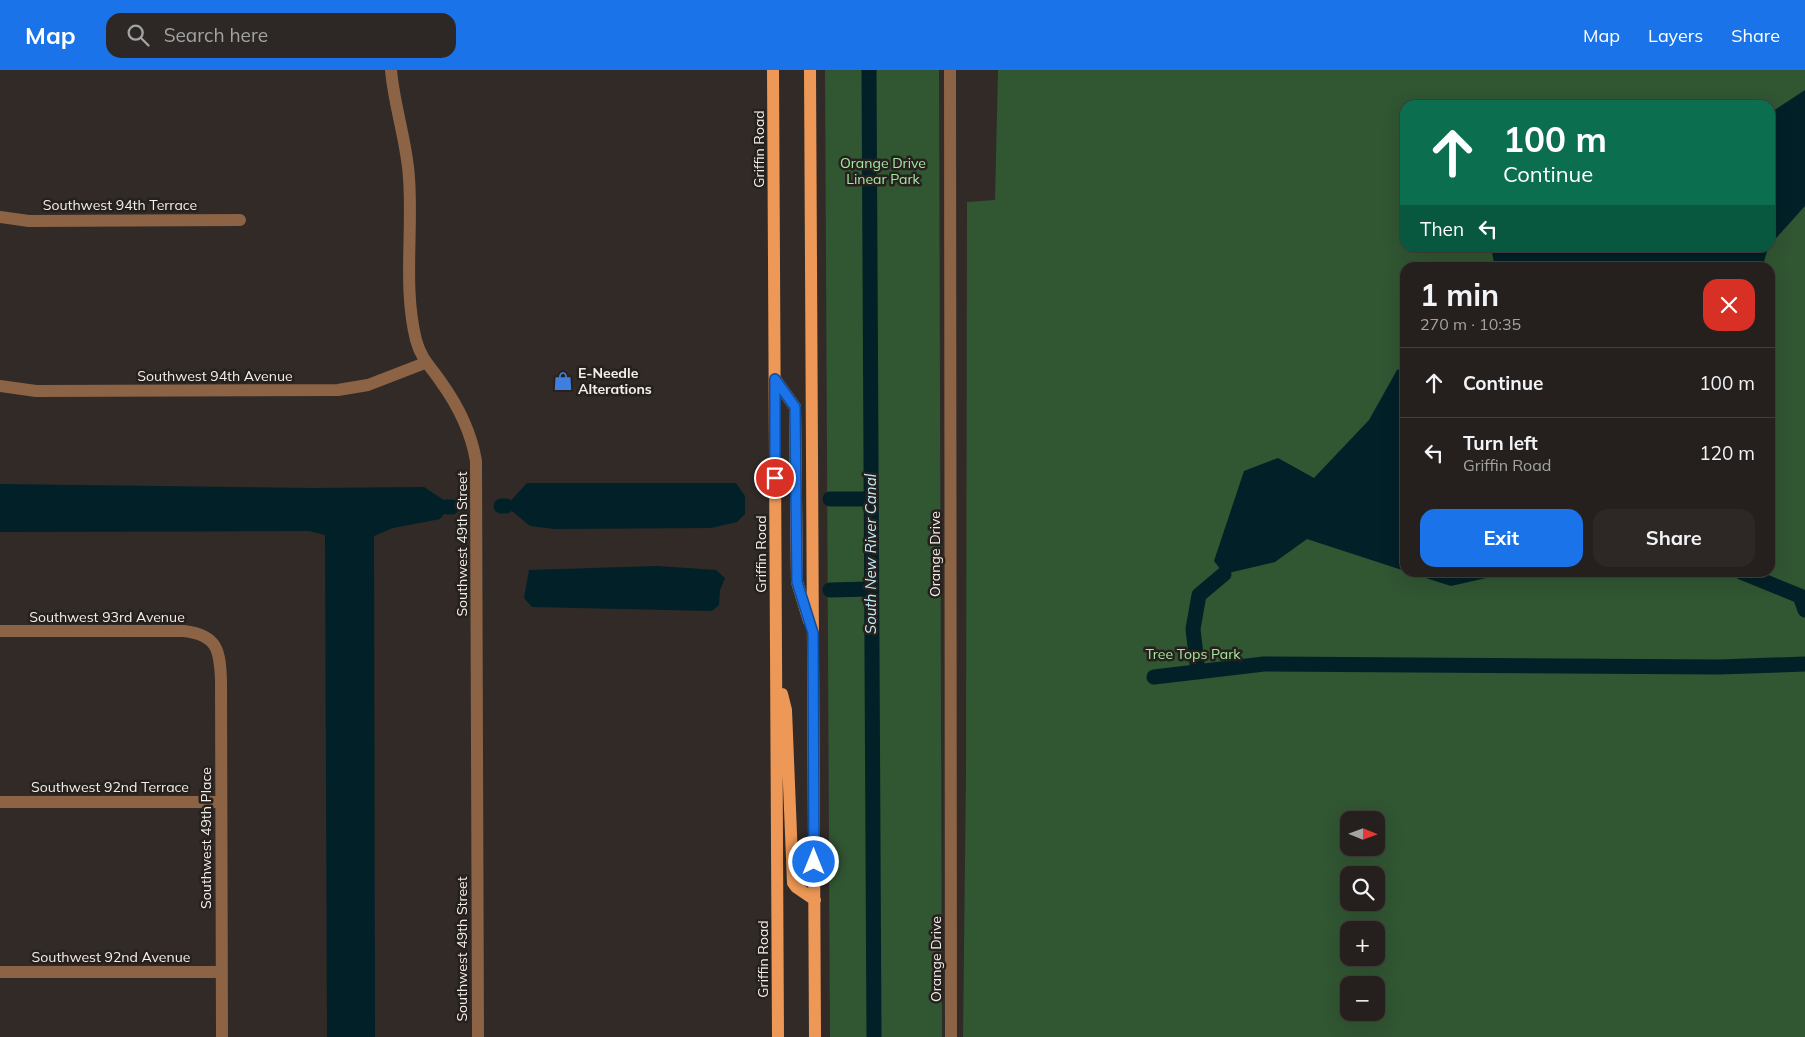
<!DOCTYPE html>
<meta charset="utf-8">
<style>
:root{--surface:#25201d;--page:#2d2826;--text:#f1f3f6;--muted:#a3a3a4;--line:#423e3b;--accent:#1a73e8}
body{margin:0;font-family:Mulish,sans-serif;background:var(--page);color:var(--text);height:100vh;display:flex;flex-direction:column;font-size:19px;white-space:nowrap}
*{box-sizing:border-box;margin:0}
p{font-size:16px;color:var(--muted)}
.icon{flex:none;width:28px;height:28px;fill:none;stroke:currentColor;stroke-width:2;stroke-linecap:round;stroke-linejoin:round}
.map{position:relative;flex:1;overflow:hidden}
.panel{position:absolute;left:1400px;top:192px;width:375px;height:315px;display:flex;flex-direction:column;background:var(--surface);border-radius:15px;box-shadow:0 5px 20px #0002,0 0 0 1px var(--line)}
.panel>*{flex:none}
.hud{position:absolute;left:1400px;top:30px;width:375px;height:152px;border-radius:15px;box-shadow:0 5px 20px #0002,0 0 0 1px var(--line);background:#0b6e4f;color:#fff;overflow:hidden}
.needle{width:32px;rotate:91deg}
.fabs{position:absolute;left:1340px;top:741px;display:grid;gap:10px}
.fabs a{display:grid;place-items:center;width:45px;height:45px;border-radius:10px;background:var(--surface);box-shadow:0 5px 20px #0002,0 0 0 1px var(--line);font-size:25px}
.pin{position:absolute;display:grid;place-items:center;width:42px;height:42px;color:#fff;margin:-21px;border:2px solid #fff;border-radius:50%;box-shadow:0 1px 5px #0007}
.me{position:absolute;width:55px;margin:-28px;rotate:0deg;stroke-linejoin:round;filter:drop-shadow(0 0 4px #0008)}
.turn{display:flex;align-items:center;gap:18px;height:105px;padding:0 20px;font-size:22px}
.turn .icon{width:65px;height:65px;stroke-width:2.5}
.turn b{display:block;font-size:35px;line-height:42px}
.then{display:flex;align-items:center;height:48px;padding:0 20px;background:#0003;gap:10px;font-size:19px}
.round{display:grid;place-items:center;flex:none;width:52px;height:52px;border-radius:15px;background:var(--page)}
.overview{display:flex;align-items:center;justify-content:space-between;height:85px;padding:0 20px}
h1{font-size:30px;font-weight:700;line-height:38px}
.action{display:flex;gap:10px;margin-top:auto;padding:10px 20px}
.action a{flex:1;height:58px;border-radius:15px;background:var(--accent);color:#fff;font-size:20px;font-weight:700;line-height:58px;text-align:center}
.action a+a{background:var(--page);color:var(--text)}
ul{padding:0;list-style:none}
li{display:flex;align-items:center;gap:15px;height:70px;padding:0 20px;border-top:1px solid var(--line)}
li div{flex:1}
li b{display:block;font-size:19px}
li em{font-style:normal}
header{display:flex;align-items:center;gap:30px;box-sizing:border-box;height:70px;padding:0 25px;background:var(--accent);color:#fff}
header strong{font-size:24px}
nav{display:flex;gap:28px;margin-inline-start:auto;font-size:18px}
.search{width:350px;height:45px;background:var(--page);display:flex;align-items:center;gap:12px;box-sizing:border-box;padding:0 18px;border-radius:15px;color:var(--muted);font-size:19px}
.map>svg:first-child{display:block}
.green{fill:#315632;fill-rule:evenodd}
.water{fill:#022027}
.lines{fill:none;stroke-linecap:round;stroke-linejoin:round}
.canal{stroke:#022027;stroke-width:15}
.minor{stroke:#8c6345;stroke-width:12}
.tertiary{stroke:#8c6345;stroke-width:12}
.primary{stroke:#ed9856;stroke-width:12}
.route-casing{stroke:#114b97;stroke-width:12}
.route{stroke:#1a73e8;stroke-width:9}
.labels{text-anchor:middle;stroke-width:5;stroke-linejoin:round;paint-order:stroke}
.street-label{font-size:14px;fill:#f3efec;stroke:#27211e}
.park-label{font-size:14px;fill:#a1eaa1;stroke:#27211e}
.poi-label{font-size:14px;font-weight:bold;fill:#f3efec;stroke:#27211e;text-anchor:start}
.water-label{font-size:15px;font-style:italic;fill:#beebf7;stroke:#27211e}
</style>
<header>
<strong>Map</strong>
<div class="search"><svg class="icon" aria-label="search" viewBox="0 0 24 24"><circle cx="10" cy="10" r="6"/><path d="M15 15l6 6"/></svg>Search here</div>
<nav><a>Map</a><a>Layers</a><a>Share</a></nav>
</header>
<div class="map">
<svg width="1805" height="967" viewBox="0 0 1805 967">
<rect width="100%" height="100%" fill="#312a27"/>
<path class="green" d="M825 0H939L942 967H830Z
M998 0H1805V967H963L966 702 967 132 995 130ZM1405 35H1770V178H1405ZM1405 198H1770V502H1405ZM1349 750H1376V778H1349ZM1349 805H1376V832H1349ZM1349 860H1376V888H1349ZM1349 915H1376V942H1349Z"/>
<path class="water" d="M1805 20V136L1770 175V43Z
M1491 178H1768L1762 198 1495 197Z
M1405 297V501L1307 469 1275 492 1224 504 1214 491 1244 401 1278 388 1314 408 1369 350 1397 300Z
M527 413H736L745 426V444L737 452 711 458 554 459 530 456 506 436Z
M0 414 313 418 424 417 447 432V440L440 449 393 458 374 466 375 967H327L325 465 309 461 0 462Z
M657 496 716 500 725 508 720 520 719 535 712 541 532 537 524 528 529 500Z
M1410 503H1508L1451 516Z"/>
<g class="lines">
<path class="canal" d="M869 0 874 967
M830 429H871
M501 436H506
M447 437H452
M1741 502 1800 526 1805 540
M830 520 871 519
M1198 602 1193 559 1199 525 1224 504
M1154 607 1264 594 1719 597 1805 594"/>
<path class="minor" d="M391 0C394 36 407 72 409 108 413 162 403 218 416 270 421 289 431 297 441 312 459 337 471 361 476 391L478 967
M0 147 29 151 240 150
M0 316 36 321 338 320 368 315 425 293
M0 561H184C218 565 220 581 221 611L222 967
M0 732H221
M0 902H222"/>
<path class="tertiary" d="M950 0 951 967"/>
<path class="primary" d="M773 0 778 967
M810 0 815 967
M775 309 795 337 797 512 809 551
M782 624 786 640 793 813 796 817 815 830"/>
</g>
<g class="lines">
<g class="route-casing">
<path id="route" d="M775 408V309L795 337 797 512 813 563 814 792"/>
</g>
<use href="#route" class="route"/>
</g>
<defs>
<g id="shop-bare" transform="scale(1.5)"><path d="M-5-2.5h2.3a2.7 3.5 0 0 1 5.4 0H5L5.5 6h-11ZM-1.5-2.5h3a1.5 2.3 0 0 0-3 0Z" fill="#3f7fe0" stroke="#27211e" stroke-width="2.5" paint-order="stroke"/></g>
</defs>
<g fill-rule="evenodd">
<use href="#shop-bare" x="563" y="311"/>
</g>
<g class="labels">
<g class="street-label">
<text transform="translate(759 79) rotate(-90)" y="5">Griffin Road</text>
<text x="120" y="140">Southwest 94th Terrace</text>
<text x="215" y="311">Southwest 94th Avenue</text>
<text transform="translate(462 474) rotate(-90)" y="5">Southwest 49th Street</text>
<text transform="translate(761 484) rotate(-90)" y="5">Griffin Road</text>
<text transform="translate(935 484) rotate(-90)" y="5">Orange Drive</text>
<text x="107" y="552">Southwest 93rd Avenue</text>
<text x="110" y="722">Southwest 92nd Terrace</text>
<text transform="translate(206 768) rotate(-90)" y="5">Southwest 49th Place</text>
<text transform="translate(462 879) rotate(-90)" y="5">Southwest 49th Street</text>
<text x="111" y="892">Southwest 92nd Avenue</text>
<text transform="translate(763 889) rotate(-90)" y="5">Griffin Road</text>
<text transform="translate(936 889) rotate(-90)" y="5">Orange Drive</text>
</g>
<g class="park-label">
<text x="883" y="98">Orange Drive<tspan x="883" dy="16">Linear Park</tspan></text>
<text x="1193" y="589">Tree Tops Park</text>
</g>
<g class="poi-label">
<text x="578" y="308">E-Needle<tspan x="578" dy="16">Alterations</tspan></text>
</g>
<g class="water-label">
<text transform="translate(871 484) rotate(-90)" y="5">South New River Canal</text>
</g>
</g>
</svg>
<div class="fabs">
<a><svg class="needle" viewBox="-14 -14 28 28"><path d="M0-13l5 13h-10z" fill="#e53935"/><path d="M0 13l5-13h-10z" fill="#a3a3a4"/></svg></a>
<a><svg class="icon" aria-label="search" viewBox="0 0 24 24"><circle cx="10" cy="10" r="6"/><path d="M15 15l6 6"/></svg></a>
<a>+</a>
<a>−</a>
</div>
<div class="pin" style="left:775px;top:408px;background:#d93025"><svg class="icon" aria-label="arrive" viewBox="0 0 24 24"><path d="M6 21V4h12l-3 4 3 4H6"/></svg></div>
<svg class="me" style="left:814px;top:792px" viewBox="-20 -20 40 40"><circle r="17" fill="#1a73e8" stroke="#fff" stroke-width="3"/><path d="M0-11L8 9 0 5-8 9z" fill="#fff"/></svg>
<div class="hud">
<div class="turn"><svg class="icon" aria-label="ahead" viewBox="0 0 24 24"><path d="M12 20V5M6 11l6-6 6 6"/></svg><div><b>100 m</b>Continue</div></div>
<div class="then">Then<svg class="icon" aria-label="left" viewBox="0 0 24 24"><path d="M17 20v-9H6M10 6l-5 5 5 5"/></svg></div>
</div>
<section class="panel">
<div class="overview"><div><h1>1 min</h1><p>270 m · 10:35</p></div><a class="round" style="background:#d93025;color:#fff"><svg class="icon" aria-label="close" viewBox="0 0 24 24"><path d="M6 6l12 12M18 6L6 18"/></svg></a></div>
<ul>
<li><svg class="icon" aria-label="ahead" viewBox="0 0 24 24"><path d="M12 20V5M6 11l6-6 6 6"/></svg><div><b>Continue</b></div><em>100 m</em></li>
<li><svg class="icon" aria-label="left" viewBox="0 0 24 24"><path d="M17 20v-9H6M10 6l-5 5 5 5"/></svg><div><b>Turn left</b><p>Griffin Road</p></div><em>120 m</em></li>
</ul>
<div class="action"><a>Exit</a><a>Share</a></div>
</section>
</div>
